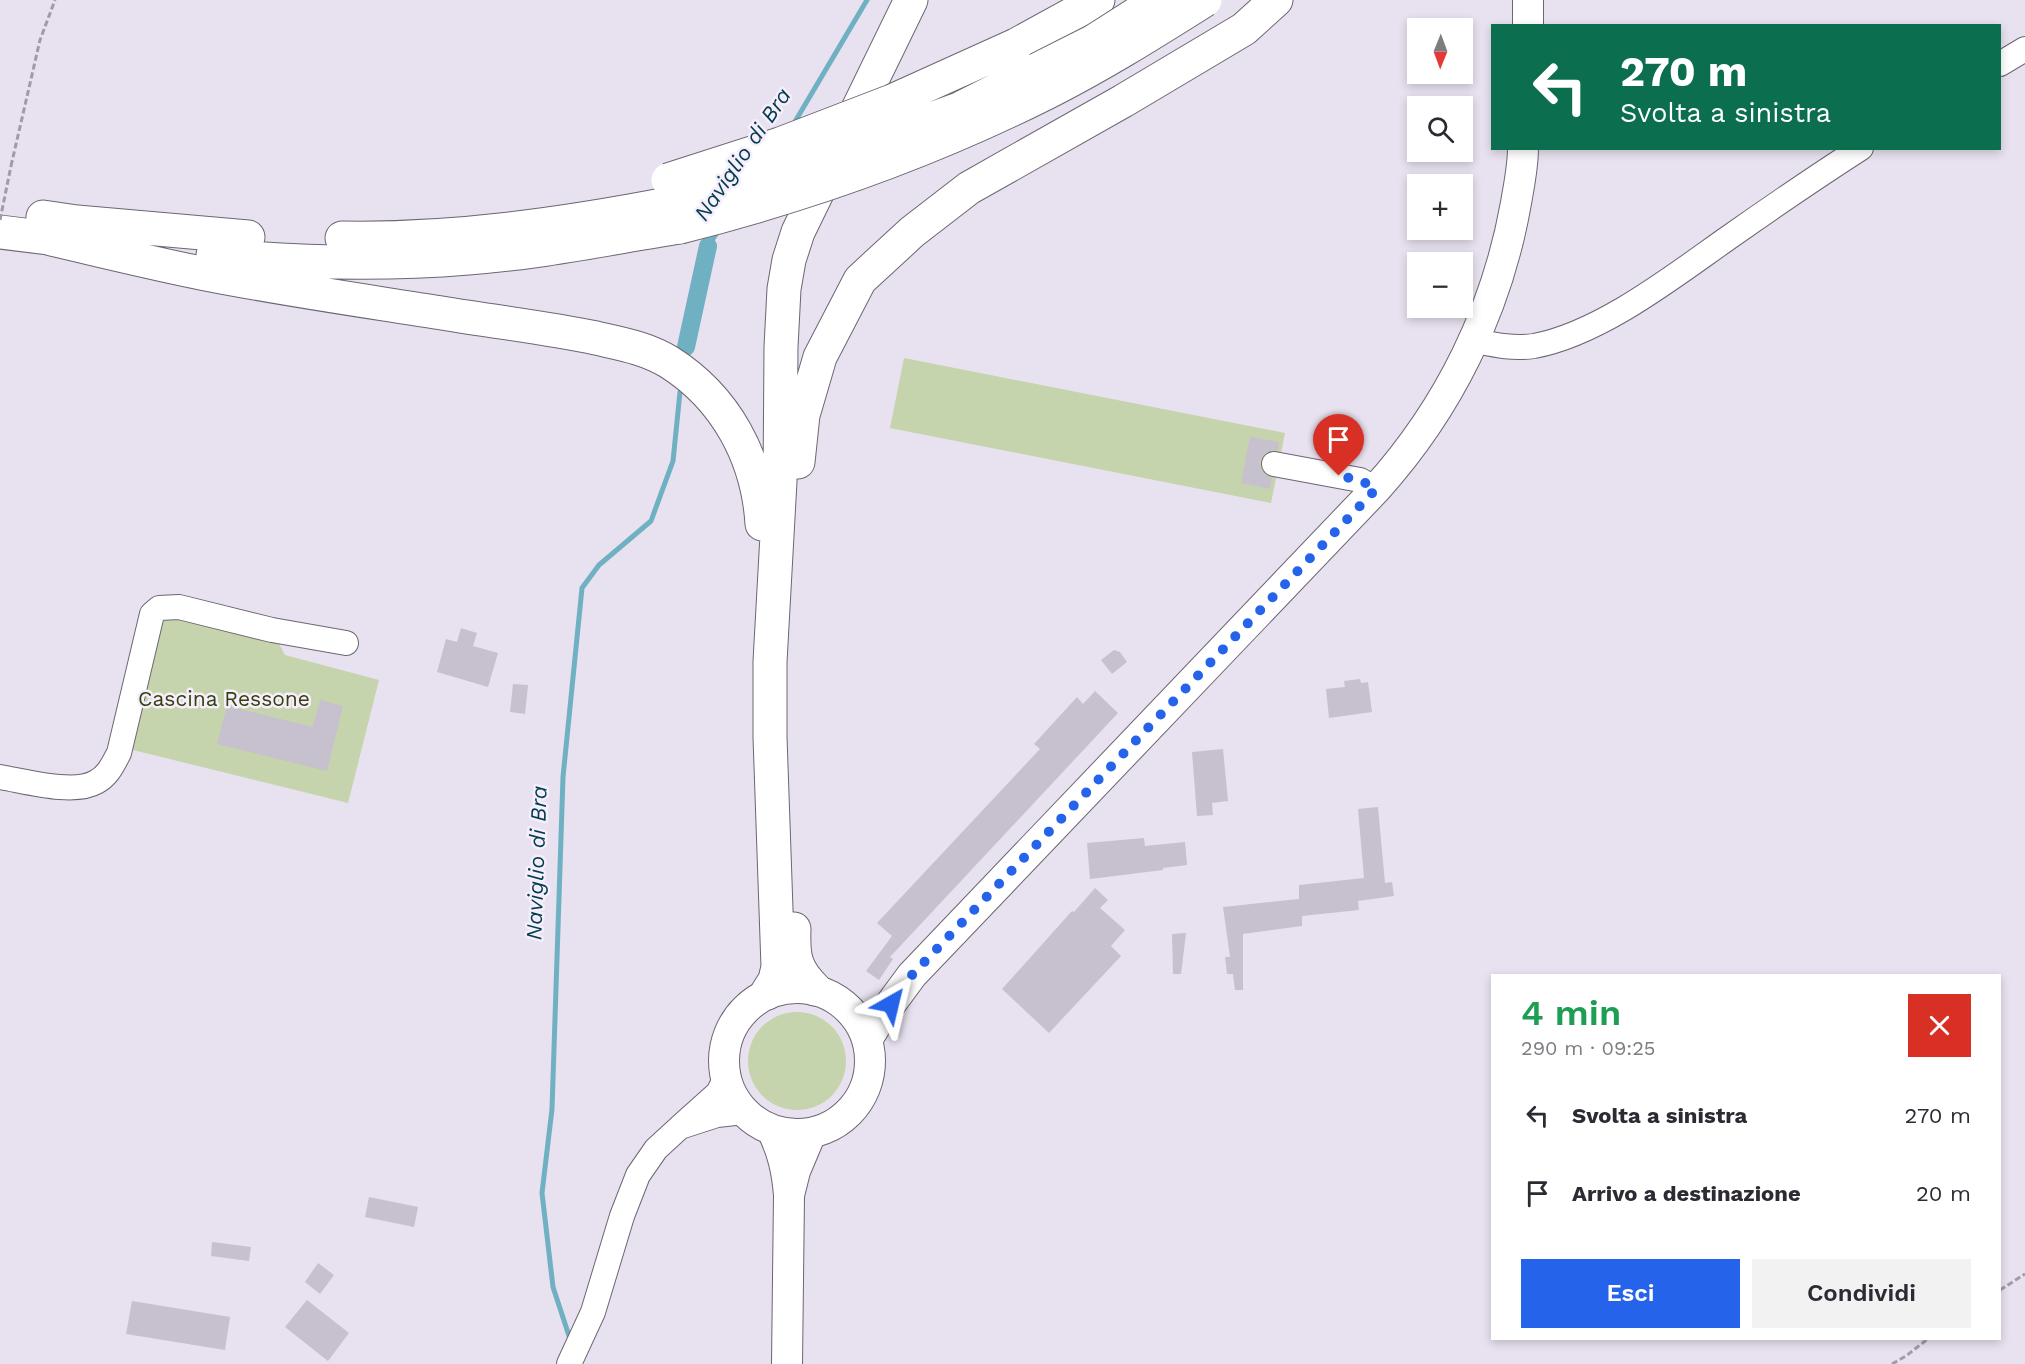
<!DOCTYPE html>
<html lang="it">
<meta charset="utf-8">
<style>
:root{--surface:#fff;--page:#f2f2f3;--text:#2b2b33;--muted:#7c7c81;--accent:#2563eb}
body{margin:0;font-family:"Work Sans",sans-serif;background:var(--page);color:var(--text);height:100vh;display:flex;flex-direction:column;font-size:22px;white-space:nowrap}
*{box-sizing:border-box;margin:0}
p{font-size:20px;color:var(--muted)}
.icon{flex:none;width:33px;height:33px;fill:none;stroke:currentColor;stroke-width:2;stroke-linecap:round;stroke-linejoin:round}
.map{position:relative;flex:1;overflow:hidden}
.drawer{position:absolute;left:1491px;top:974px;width:510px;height:366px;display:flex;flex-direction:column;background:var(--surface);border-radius:0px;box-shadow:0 3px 9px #0003}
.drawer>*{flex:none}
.banner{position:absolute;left:1491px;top:24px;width:510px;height:126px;border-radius:0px;box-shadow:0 3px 9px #0003;background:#0b6e4f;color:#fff;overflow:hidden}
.needle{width:39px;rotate:181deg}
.controls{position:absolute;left:1407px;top:18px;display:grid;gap:12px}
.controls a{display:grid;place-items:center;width:66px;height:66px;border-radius:0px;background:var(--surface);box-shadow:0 3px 9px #0003;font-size:30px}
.pin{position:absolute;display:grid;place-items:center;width:51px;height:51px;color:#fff;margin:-62px -26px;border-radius:50% 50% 50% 0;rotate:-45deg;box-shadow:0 0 6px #0007}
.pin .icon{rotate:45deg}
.me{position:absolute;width:66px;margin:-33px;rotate:37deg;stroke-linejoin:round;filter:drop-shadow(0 0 4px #0008)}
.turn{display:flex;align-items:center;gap:21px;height:126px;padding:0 30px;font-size:27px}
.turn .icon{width:78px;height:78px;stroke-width:2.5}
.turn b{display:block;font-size:42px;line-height:51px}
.round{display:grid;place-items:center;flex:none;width:63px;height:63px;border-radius:0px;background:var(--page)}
.summary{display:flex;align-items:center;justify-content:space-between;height:102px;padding:0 30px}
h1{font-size:36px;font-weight:600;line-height:45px;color:#1e9e55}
.action{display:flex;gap:12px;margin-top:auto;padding:12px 30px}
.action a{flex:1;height:69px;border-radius:0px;background:var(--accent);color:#fff;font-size:24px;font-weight:600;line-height:69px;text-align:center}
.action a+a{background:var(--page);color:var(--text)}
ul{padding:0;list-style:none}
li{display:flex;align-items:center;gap:18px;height:78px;padding:0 30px}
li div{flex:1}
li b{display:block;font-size:22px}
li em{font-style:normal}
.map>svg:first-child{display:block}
.green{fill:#c5d4ac}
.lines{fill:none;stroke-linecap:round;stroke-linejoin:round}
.stream{stroke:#6fb0c3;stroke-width:5}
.canal{stroke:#6fb0c3;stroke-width:18}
.building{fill:#c7c0ce}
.minor-casing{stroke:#6c6672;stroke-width:26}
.major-casing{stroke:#6c6672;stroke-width:32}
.highway-casing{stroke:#6c6672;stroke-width:35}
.path{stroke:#a09ba6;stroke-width:3;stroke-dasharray:6 3;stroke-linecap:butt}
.minor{stroke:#fff;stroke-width:24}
.major{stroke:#fff;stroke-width:30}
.highway{stroke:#fff;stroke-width:33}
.highway-bridge-casing{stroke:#6c6672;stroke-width:35;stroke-linecap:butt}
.path-bridge{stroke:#a09ba6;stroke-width:3;stroke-dasharray:6 3;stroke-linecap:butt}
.highway-bridge{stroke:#fff;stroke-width:33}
.route{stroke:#2563eb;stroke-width:10;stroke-dasharray:0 18}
.labels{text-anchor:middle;stroke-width:5;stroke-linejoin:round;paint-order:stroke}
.park-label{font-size:21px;fill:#334208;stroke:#f6eefc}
.water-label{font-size:22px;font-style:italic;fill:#003d4b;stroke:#f6eefc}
</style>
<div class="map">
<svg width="2025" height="1364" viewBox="0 0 2025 1364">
<rect width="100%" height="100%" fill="#e8e1ef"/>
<path class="green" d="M904 358 1285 433 1271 503 890 428Z
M163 613 277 640 285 655 379 680 348 803 129 749Z
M748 1061a49 49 0 1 1 98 0a49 49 0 1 1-98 0Z"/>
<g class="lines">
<path class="stream" d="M793 125 867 0
M708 246 718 231
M571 1342 553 1287 542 1193 552 1109 563 777 582 588 599 565 651 521 673 461 680 392"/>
<path class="canal" d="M686 347 708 246"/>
</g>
<path class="building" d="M1250 437 1279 442 1278 450 1269 451 1264 454 1260 461V468L1264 474 1272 478 1270 489 1241 483Z
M461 628 477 633 473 646 498 653 488 687 437 672 446 639 457 642Z
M1114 650 1120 652 1127 662 1112 674 1101 660Z
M1360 679 1361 683 1368 682 1372 712 1329 718 1326 689 1345 687 1344 681Z
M513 684 528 685 525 714 510 712Z
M1095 691 1118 713 890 957 893 959 879 980 866 971 892 936 877 923 1040 749 1034 744 1077 697 1083 704Z
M320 700 343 706 327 771 217 744 227 706 313 727Z
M1223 749 1228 801 1212 803 1213 815 1197 816 1192 752Z
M1378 807 1385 883 1392 882 1394 896 1358 901 1359 910 1302 916V926L1243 934V990H1235L1233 974H1227L1225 957H1230L1223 907 1299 899V885L1364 878 1358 809Z
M1144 838 1145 846 1185 842 1187 865 1163 868V870L1090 879 1087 843Z
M1095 888 1108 900 1100 908 1125 930 1111 946 1121 956 1049 1033 1002 989 1072 911 1074 912Z
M1186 933 1181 974H1173L1172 934Z
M369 1197 418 1207 414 1227 365 1217Z
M212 1242 251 1247 249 1261 211 1256Z
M318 1263 334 1275 320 1294 305 1282Z
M307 1300 349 1333 328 1361 285 1327Z
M132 1301 230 1317 225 1350 126 1334Z"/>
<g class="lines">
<g class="minor-casing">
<path id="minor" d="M2000 64 2025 49
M1475 341C1495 345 1513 349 1534 346 1600 334 1674 276 1728 238 1772 207 1816 177 1861 148
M1274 464 1360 480 1376 489
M0 777C25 781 74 795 96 782 108 776 113 764 119 753L152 614 159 608 179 607 272 630 346 643
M725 1079 718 1093 680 1127 717 1115 744 1112
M569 1364 593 1312 622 1216 638 1175 656 1149 680 1127"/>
</g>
<g class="major-casing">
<path id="major" d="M1528 26V0
M724 1061a73 73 0 1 1 146 0a73 73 0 1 1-146 0Z
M867 1040 881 1017 912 975 1376 489C1449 408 1497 310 1516 203 1519 185 1523 167 1523 148
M772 1130C783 1152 787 1171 789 1195L795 1171 811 1133
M787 1364 789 1195"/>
</g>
<g class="highway-casing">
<path id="highway" d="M1016 45 1098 0
M43 217 77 222 248 237
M0 232 73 241
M342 238C453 240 564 224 673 203
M51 239C103 251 155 264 206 274 282 289 359 300 435 312 489 321 543 327 596 338 622 344 646 348 669 362 726 398 758 458 762 524
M213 255C297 263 384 265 468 258 539 253 610 238 680 227
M798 462 803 415 820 357 860 280 912 232 969 188 1123 101 1244 29 1276 0
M794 929C793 957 795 969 815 989
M767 993 775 980 778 967 770 737V662L780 481 781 347 784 289 789 260 798 232 911 0"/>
</g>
<path class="path" d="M11 166 40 40 55 0
M2000 1290 2025 1274
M1892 1364 1906 1356 1929 1338"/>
<use href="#minor" class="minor"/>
<use href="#major" class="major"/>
<use href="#highway" class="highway"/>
<g class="highway-bridge-casing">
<path id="highway-bridge" d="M668 180 780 144 892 101 1016 45
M673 203 791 170 959 109 1094 41 1158 0
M680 227C807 195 931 151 1048 92 1102 65 1154 32 1205 0"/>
</g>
<path class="path-bridge" d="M0 220 11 166"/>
<use href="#highway-bridge" class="highway-bridge"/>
</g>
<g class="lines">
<path class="route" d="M891 1004 912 975 1376 489 1360 480 1339 476"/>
</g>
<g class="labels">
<g class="park-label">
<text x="224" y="706">Cascina Ressone</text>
</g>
<g class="water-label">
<text transform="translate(742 154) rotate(-56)" y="8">Naviglio di Bra</text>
<text transform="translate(536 863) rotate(-88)" y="8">Naviglio di Bra</text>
</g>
</g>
</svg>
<div class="controls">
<a><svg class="needle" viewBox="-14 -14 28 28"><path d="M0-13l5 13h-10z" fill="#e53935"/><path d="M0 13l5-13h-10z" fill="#7c7c81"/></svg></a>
<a><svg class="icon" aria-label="search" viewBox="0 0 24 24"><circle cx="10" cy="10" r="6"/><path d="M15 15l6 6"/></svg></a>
<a>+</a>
<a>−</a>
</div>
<div class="pin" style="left:1339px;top:476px;background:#d93025"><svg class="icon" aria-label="arrive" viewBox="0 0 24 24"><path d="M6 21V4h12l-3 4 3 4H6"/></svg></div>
<svg class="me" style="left:891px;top:1004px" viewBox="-20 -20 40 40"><path d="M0-17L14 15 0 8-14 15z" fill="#2563eb" stroke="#fff" stroke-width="4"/></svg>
<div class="banner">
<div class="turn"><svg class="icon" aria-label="left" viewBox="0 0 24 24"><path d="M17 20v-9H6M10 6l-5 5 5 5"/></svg><div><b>270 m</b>Svolta a sinistra</div></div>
</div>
<section class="drawer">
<div class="summary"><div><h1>4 min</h1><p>290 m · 09:25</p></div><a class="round" style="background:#d93025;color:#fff"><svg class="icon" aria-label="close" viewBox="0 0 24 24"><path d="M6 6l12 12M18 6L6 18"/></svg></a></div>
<ul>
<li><svg class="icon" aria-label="left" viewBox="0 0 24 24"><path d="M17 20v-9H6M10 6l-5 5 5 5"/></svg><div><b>Svolta a sinistra</b></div><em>270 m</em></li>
<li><svg class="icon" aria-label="arrive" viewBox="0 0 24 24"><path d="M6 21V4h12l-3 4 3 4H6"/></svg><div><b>Arrivo a destinazione</b></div><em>20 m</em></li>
</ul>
<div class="action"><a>Esci</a><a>Condividi</a></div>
</section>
</div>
